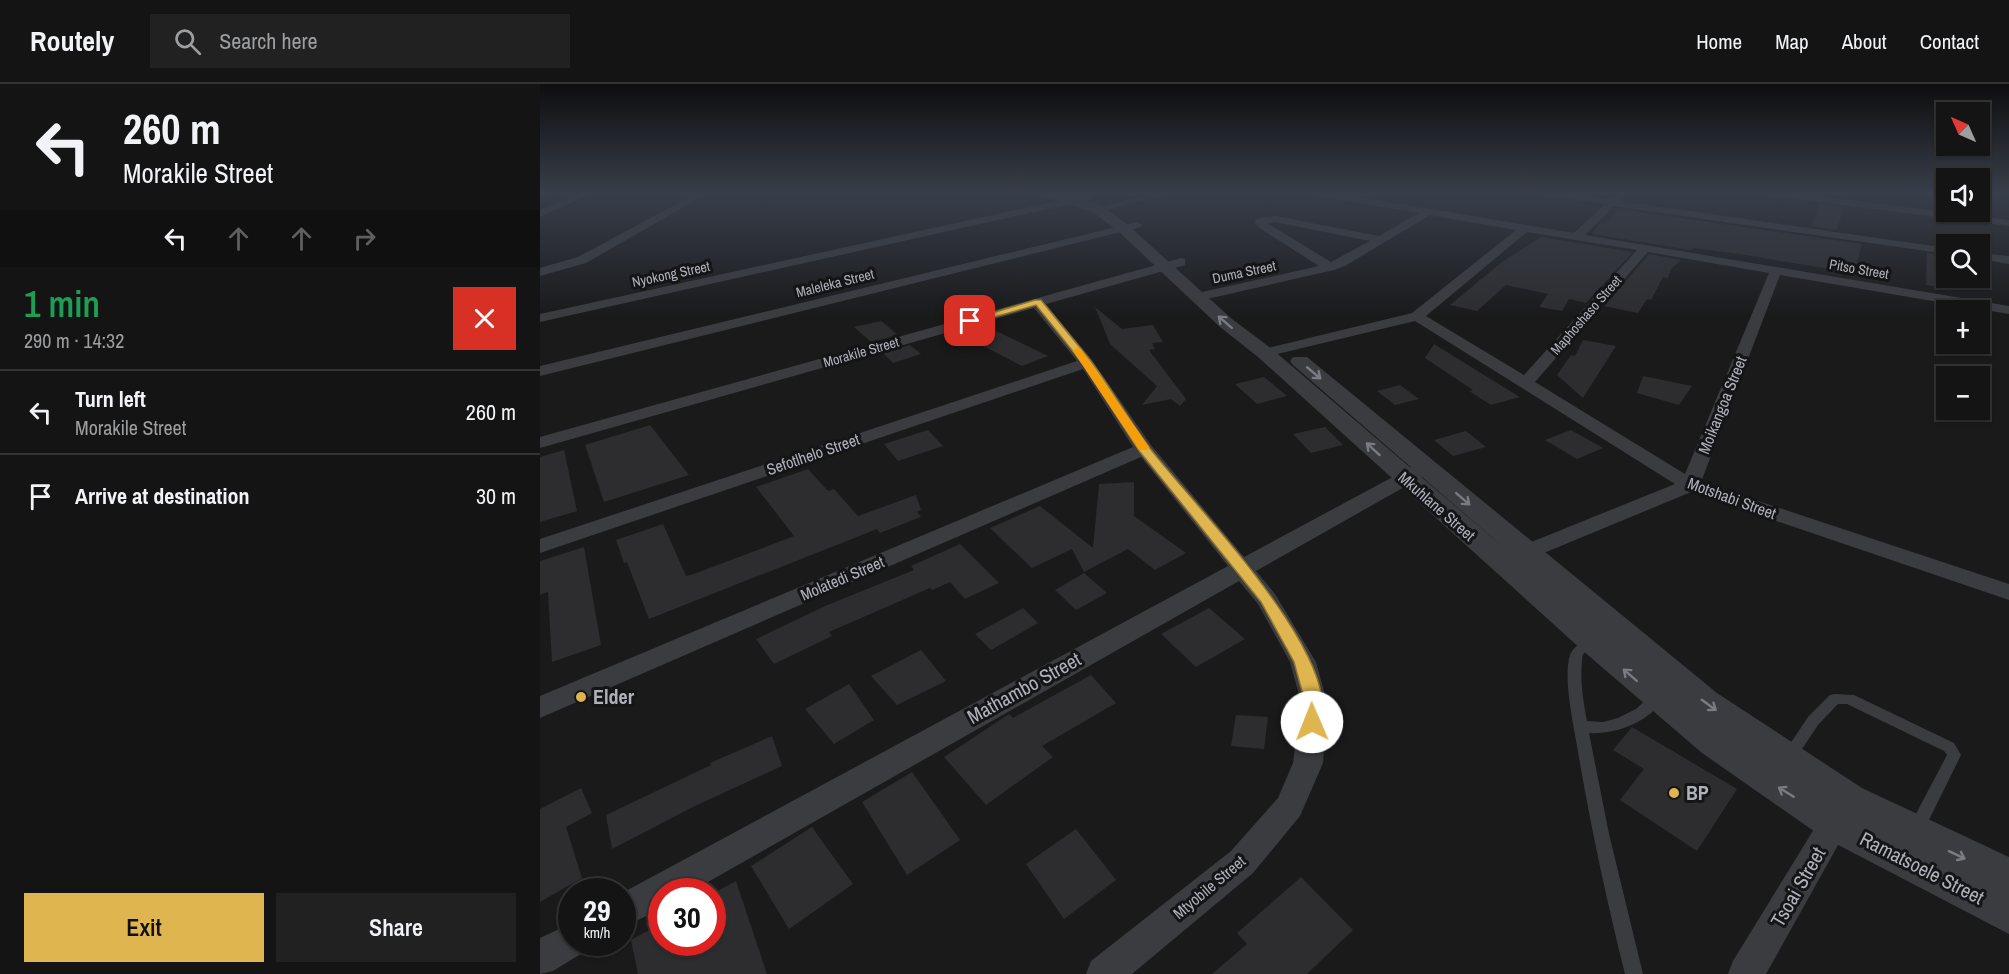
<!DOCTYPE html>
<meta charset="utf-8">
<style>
:root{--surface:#141414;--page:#212122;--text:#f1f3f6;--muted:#9d9ea0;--line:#333334;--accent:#deb54f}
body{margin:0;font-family:"Archivo Narrow",sans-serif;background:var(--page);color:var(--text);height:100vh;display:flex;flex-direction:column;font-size:22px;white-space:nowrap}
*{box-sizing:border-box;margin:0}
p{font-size:20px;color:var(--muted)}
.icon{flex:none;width:33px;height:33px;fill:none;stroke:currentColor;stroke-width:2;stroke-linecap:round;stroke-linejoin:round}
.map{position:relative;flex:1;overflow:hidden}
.drawer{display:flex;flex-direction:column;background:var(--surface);width:540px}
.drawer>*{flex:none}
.top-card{background:#141414;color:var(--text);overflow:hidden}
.needle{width:39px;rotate:315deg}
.tools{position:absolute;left:1396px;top:18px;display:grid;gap:12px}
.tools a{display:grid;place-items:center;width:54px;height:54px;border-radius:0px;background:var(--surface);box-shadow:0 2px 4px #0004,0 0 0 2px var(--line);font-size:30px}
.speed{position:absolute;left:18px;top:794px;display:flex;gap:12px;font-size:30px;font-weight:700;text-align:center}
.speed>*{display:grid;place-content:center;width:78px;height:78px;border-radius:50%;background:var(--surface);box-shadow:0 2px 4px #0004,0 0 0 2px var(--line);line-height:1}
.speed small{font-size:15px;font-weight:400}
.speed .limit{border:9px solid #d22;background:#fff;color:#111}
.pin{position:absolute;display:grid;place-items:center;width:51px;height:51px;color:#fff;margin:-26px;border-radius:12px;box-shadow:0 3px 9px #0006}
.me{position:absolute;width:66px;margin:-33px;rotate:359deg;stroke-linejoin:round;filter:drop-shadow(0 0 4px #0008)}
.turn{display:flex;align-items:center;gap:21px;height:126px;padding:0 24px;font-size:27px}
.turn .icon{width:78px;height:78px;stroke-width:2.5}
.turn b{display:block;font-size:42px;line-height:51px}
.lanes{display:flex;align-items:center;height:57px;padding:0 24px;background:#0003;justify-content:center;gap:30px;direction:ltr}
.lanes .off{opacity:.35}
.round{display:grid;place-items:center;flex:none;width:63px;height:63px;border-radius:0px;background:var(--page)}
.head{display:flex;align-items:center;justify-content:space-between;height:102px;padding:0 24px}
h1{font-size:36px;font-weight:600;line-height:45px;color:#1e9e55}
.action{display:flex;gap:12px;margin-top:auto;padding:12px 24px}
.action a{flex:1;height:69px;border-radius:0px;background:var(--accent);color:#111;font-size:24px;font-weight:600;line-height:69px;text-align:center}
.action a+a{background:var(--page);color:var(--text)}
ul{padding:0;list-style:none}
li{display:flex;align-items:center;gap:18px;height:84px;padding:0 24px;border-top:2px solid var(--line)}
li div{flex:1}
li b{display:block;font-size:22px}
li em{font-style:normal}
header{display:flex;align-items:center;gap:36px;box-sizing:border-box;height:84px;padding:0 30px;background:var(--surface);border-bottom:2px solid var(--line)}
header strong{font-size:28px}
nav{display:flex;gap:33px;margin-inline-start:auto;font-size:21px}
.search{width:420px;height:54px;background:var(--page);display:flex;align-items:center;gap:15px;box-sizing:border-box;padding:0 21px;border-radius:0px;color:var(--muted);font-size:22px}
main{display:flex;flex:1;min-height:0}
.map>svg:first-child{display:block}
.building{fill:#2d2d2f}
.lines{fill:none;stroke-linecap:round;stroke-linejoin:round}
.service{fill:#3b3c40;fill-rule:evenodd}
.minor{fill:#3b3c40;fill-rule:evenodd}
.tertiary{fill:#3b3c40;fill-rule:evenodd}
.oneway{stroke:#7a7c83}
.route{fill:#deb54f;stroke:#907633;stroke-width:1.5}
.slow{fill:#f59e0b}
.poi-dot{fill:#deb54f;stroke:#151517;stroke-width:2}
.labels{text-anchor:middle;stroke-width:6;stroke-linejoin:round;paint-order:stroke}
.far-street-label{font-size:14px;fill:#aeb1ba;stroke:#151517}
.street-label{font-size:16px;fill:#aeb1ba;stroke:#151517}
.near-street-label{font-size:20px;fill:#aeb1ba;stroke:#151517}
.near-poi-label{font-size:20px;font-weight:bold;fill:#aeb1ba;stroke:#151517;text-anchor:start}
</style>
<header>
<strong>Routely</strong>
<div class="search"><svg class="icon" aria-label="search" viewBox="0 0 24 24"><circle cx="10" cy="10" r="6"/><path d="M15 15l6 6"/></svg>Search here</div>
<nav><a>Home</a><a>Map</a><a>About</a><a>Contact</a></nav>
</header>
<main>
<section class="drawer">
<div class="top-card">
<div class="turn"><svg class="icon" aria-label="left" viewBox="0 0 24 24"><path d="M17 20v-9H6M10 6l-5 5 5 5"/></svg><div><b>260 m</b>Morakile Street</div></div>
<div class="lanes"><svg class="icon" aria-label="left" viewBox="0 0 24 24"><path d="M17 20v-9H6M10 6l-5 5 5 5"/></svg><svg class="icon off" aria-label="ahead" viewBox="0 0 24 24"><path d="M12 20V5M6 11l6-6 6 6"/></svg><svg class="icon off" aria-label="ahead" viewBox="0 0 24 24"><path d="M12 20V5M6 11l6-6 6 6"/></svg><svg class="icon off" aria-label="right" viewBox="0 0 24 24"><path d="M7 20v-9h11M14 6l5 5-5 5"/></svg></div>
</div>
<div class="head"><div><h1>1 min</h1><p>290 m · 14:32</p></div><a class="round" style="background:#d93025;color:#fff"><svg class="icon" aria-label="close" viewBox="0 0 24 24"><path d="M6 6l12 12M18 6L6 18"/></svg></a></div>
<ul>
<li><svg class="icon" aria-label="left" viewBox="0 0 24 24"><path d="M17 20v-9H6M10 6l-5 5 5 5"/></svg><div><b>Turn left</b><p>Morakile Street</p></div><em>260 m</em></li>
<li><svg class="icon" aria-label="arrive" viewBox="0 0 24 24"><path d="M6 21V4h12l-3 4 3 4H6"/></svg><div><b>Arrive at destination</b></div><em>30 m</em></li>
</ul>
<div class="action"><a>Exit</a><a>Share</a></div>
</section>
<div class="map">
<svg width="1469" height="890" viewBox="0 0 1469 890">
<rect width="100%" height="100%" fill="#1a1a1b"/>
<path class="building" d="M1279 120 1304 123 1297 146 1272 142Z
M1079 125 1322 160 1314 189 1199 170 1154 164 1151 166 1052 150 1060 139 1065 140Z
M1001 153 1093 168 1046 219 1029 215 1022 227 999 223 1008 210 966 201 937 227 910 221 962 178Z
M1387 169 1405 172V204L1386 201Z
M1109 170 1141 176 1131 185 1128 194 1123 193 1111 216 1107 215 1098 229 1064 222Z
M555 223 582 245 613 241 623 258 612 259 615 265 609 266 646 315 640 322 631 315 602 321 617 302 570 260Z
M341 237 358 251 331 258 314 243Z
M448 243 508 272 482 282 422 251Z
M1043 256 1076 262 1043 314 1017 291 1031 271 1035 272Z
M894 260 957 299 980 313 951 321 929 307 933 306 885 274Z
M370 261 381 270 353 279 343 269Z
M1103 292 1152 302 1139 321 1097 309Z
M724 293 747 312 717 320 695 300Z
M860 301 879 315 855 321 837 307Z
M110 341 149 391 64 418 45 361Z
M785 343 803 361 771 369 753 350Z
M388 346 403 362 358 377 344 360Z
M1031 346 1063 364 1037 375 1005 356Z
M926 347 946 363 913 372 894 356Z
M24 366 37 427 0 438V373Z
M268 385 288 407 294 405 318 432 376 411 381 426 377 428 381 433 340 449 337 445 109 535 87 478 84 479 76 456 123 440 146 492 154 490 254 452 216 403Z
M594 398V432L646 469 615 486 588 465 544 488 532 465 492 484 450 444 500 422 553 464 559 400Z
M420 460 459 499 425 515 410 498 392 506 390 504 289 548 292 552 234 580 216 555 285 522 374 486 371 482Z
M44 463 61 561 12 578 8 508 0 511V477Z
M544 489 567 509 536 526 515 506Z
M483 524 498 539 451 566 435 550Z
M669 524 705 555 656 583 621 550Z
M381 566 406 597 357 621 331 592Z
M551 591 576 619 502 662 513 673 446 721 404 673 469 630 473 634Z
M309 600 334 636 294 660 265 625Z
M696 631 728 633 724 665 691 662Z
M1092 643 1197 705 1157 767 1080 716 1104 685 1073 666Z
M232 652 242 682 155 722 72 765 66 731 171 681 170 679Z
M372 688 420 756 367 791 322 718Z
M41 704 52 729 26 743 42 794 0 818V725Z
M272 743 313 800 249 845 211 782Z
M536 745 576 796 524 835 486 780Z
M761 793 813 846 767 890H672L707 860 697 849Z
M196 797 227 890H98L91 856 122 839V858H172V810Z"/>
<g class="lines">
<path class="service" d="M1051 555 1055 556 1057 559 1043 570C1039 592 1043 616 1047 637L1063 638 1078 634 1096 625 1112 610 1117 609 1122 610 1124 614C1110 638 1075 651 1049 649L1069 750 1103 890H1085C1066 814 1050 739 1037 662 1033 638 1023 593 1030 571 1034 562 1042 557 1051 555Z
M1295 610 1314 611 1414 659 1421 671 1383 748 1377 750 1371 748 1369 743 1407 671 1404 667 1307 620H1298L1278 641 1254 677 1249 679 1244 677 1242 673 1244 669 1268 633 1290 611Z"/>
<path class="minor" d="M43 108H55L0 133V126Z
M159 108H170L46 179 0 192V184L38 173Z
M620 108H636L558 128 553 125Z
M768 108H788L1034 149 1065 120 1000 111 995 108H1018L1070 115 1080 108 1085 111 1080 117 1407 164V170L1074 122 1045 151 1469 222V230L1240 191 1161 398 1469 500V516L1151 408 980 479 972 481 964 479 961 474 964 469 1135 400 875 237 725 273 720 272 718 269 720 266 872 229 976 146 890 131 805 182 794 186 658 217 653 216 651 213 653 210 779 182 721 145 715 139 716 135 735 132 839 152 879 129 773 111ZM735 138 830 157 791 178 727 139ZM987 148 1097 166 984 291 886 232ZM1108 168 1229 189 1145 390 995 298Z
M1219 108H1244L1469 136V142L1224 111Z
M1459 108H1469V111L1461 110Z
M549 110 552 111V115L0 238V230Z
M597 138 602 141 601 143 0 292V282Z
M1440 169 1469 172V180L1440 175Z
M641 174 645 175V181L506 220 552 276 611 361 704 473 875 381H889L891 385 889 389 716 487 735 510 776 578 787 618 783 679 760 732 713 789 592 890H546L551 877 691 767 738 714 753 679 761 618 750 578 718 520 699 497 152 807H122V824L82 844V809L688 482 601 373 0 634V612L593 363 543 285 0 469V455L537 277 494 224 0 364V353Z
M1301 715 1312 719 1316 729 1226 890H1188L1193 877 1290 719Z
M32 839V858H49L44 868 13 887 0 890V854Z"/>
<path class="tertiary" d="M0 108H13L11 111 0 112Z
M497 108H515L563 122 588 141 692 235 732 265 970 469 753 281 750 277 753 273H767L1177 609 1322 704 1469 773V850L1281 752 1162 669 1042 566 718 273 680 243 578 147 553 128 499 111Z"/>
</g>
<defs><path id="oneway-shaft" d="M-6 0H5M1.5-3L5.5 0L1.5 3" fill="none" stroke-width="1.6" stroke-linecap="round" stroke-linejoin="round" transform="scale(1.5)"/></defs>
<g class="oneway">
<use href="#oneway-shaft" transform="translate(685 238) rotate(-139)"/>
<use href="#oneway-shaft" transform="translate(774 289) rotate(40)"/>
<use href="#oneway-shaft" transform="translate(833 365) rotate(-138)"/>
<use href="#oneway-shaft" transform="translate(923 415) rotate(41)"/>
<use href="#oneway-shaft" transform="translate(1090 591) rotate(-139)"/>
<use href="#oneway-shaft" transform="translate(1169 621) rotate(36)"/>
<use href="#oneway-shaft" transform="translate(1246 708) rotate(-148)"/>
<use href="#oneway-shaft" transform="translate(1417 771) rotate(25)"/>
</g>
<linearGradient id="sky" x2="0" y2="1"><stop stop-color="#0e0e0f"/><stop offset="0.47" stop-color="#383e4a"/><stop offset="1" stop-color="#383e4a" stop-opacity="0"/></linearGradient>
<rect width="1469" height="232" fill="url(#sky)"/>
<path class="route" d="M495 216H501C517 236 534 256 550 276 571 304 588 335 609 363 647 414 812 579 778 643L772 645 766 643 763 638 765 618 754 578 721 518 600 368 543 280 496 221 430 240 425 237Z"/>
<path class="slow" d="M537 264 541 265 609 363 607 366H599L533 267Z"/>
<g class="poi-dot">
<circle cx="41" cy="613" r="6"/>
<circle cx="1134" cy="709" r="6"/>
</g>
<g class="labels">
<g class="far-street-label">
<text transform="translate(1319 185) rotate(10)" y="5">Pitso Street</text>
<text transform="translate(704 188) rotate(-12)" y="5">Duma Street</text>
<text transform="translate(131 190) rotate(-12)" y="5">Nyokong Street</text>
<text transform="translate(295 199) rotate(-14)" y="5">Maleleka Street</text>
<text transform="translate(1046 231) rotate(-49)" y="5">Maphoshaso Street</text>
<text transform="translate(321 268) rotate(-16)" y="5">Morakile Street</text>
</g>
<g class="street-label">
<text transform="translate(1182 321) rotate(-68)" y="6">Moikangoa Street</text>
<text transform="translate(273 370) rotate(-19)" y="6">Sefotlhelo Street</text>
<text transform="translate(1192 414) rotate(20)" y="6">Motshabi Street</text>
<text transform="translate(897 422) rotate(41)" y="6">Mkuhlane Street</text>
<text transform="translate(302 494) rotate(-23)" y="6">Molatedi Street</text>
<text transform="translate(669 803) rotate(-40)" y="6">Mtyobile Street</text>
</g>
<g class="near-street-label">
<text transform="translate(484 604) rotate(-29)" y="7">Mathambo Street</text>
<text transform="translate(1382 784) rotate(27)" y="7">Ramatsoele Street</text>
<text transform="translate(1258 803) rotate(-60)" y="7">Tsoai Street</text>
</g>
<g class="near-poi-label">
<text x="53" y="620">Elder</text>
<text x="1146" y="716">BP</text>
</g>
</g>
</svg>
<div class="tools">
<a><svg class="needle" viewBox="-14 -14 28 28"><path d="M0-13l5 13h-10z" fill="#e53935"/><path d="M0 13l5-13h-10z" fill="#9d9ea0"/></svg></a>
<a><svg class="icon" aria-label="sound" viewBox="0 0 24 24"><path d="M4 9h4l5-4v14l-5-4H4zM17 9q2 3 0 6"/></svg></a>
<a><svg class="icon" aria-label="search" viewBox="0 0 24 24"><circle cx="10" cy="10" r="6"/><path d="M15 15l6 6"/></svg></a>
<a>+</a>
<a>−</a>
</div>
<div class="speed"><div>29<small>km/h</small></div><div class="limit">30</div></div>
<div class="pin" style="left:430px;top:237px;background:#d93025"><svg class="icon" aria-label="arrive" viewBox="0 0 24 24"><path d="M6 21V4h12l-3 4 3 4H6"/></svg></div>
<svg class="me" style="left:772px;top:638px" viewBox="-20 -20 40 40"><circle r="19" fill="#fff"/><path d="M0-13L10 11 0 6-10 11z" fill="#deb54f"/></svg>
</div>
</main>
